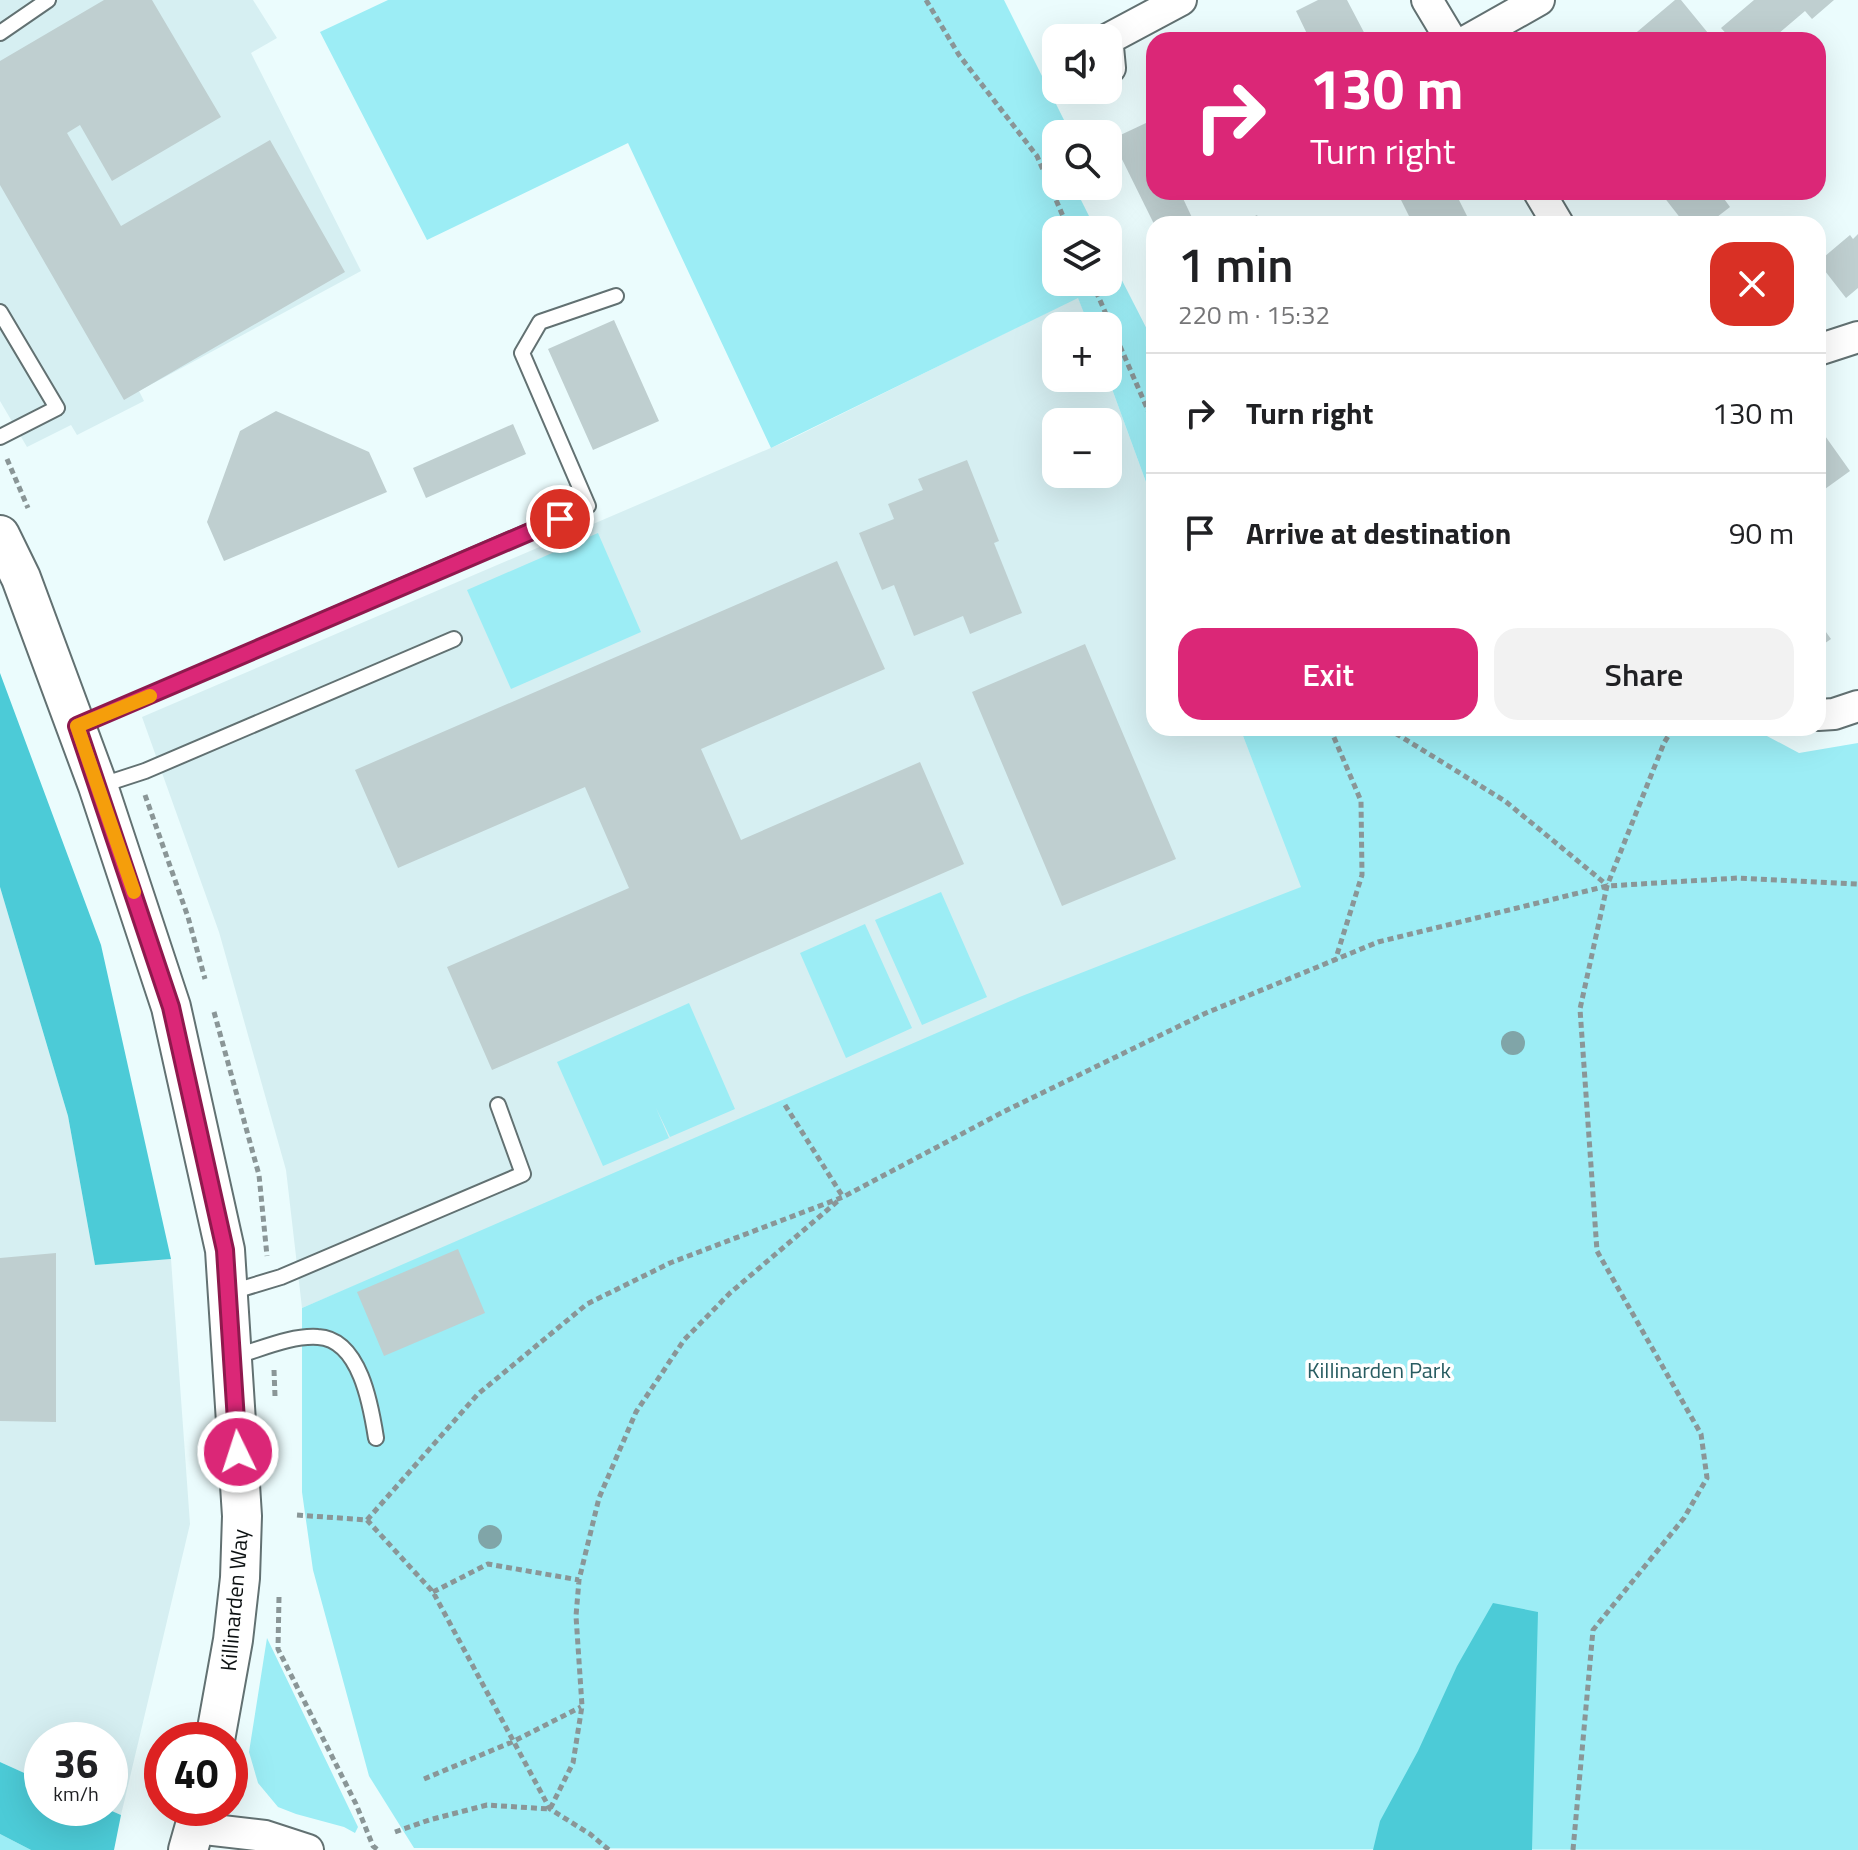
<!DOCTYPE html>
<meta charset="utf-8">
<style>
:root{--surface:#fff;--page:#f2f2f2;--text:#202124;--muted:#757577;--line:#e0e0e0;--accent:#db2777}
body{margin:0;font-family:"Titillium Web",sans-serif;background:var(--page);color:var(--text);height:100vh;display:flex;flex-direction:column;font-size:30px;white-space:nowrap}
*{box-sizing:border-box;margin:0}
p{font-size:26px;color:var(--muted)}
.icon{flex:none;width:44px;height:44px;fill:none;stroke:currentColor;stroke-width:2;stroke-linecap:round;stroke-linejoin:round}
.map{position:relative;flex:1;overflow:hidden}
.side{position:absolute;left:1146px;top:216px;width:680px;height:520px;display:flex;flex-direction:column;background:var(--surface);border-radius:24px;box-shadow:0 8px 32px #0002}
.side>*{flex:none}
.banner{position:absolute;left:1146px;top:32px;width:680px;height:168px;border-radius:24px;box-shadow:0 8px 32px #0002;background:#db2777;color:#fff;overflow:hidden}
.controls{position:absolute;left:1042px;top:24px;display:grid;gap:16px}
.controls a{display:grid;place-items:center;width:80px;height:80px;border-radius:16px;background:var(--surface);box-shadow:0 8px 32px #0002;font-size:40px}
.speed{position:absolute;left:24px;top:1722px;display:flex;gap:16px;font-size:40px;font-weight:700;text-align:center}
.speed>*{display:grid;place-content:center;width:104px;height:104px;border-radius:50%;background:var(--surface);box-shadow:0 8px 32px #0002;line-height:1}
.speed small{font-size:20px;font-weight:400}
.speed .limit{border:12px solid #d22;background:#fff;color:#111}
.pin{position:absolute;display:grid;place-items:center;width:68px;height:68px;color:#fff;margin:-34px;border:4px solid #fff;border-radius:50%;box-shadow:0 2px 8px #0007}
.me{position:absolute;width:88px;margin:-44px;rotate:356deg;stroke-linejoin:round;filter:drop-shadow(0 0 6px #0008)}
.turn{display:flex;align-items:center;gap:28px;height:168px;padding:0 32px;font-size:36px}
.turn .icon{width:104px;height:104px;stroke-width:2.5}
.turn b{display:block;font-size:56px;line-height:68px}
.round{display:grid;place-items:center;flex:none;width:84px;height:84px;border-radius:24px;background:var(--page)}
.overview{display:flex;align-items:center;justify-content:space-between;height:136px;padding:0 32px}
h1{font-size:48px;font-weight:600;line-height:60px}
.action{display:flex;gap:16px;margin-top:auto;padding:16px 32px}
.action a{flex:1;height:92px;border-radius:24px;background:var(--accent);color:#fff;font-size:32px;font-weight:600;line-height:92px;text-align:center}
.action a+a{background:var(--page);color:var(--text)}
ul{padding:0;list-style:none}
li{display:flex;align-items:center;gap:24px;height:120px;padding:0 32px;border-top:2px solid var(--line)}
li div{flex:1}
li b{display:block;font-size:30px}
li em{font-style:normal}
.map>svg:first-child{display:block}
.built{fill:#d6eff2;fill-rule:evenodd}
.green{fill:#9cedf5}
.forest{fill:#4ccbd7}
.building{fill:#bfcfd0}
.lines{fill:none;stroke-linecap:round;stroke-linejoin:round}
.service-casing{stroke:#627172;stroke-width:18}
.minor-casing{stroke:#627172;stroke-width:34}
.tertiary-casing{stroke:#627172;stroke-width:42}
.path{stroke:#8a9697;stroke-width:5;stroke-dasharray:6 4;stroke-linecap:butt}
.service{stroke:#fff;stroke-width:14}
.minor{stroke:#fff;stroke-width:30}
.tertiary{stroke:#fff;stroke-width:38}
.tree{fill:#80a5a8}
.route-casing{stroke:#8e194d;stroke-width:20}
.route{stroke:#db2777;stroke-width:14}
.slow{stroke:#f59e0b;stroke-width:14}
.labels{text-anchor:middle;stroke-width:7;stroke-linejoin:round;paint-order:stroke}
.park-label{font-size:22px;fill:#295d62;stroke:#fff}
.street-label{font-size:22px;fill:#0c1112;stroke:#fff}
</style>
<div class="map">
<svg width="1858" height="1850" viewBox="0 0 1858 1850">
<rect width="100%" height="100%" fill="#ebfcfd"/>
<path class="built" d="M0 0H253L277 38 251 53 361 271 139 391 144 401 77 435 71 425 27 447 0 401Z
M1078 297 1089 326H1056V378H1108L1154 504V728H1240L1302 887 302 1308 286 1170 219 932 142 717 787 441ZM1056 422H1108V474H1056Z
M0 887 68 1116 95 1265 171 1259 190 1524 121 1815 105 1808H110V1740H42V1781L0 1762Z"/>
<path class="green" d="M388 0H1004L1071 134H1056V186H1077V192L1096 230H1056V282H1108V253L1154 343V504L1108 378V326H1089L1078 298 771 448 628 143 427 240 320 32Z
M598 533 641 632 511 689 467 590Z
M1240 728H1752L1799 753 1858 743V1850L414 1848 369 1776 313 1570 302 1492V1308L1022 996 1301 887Z
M941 892 987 997 922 1025 875 920Z
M865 924 912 1028 846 1058 800 953Z
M689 1003 735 1109 670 1137 656 1108 669 1138 603 1166 557 1062Z
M267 1638 358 1827 355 1833 344 1827 296 1814 278 1807 258 1783 249 1752Z
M0 1834 31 1850H0Z"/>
<path class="forest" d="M0 673 101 945 171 1259 95 1265 68 1116 0 887Z
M1493 1603 1538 1612 1532 1850H1373L1380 1821 1418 1751 1457 1666Z
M0 1762 42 1781V1808H105L121 1815 114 1850H31L0 1834Z"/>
<path class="building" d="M104 0H152L221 117 112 181 80 125 67 133 121 226 270 140 345 272 124 400 0 185V61Z
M1318 0H1347L1368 40H1310L1296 11Z
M1675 0H1681L1708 33 1700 40H1620L1628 33 1631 37Z
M1754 0H1834L1812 19 1805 11 1771 40H1732L1721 28Z
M1146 123 1154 139V192H1180L1195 224H1154L1112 139Z
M1397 192H1455L1471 224H1413Z
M1660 192H1719L1730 207 1708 224H1685Z
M1257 215 1262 224H1239Z
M1858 234V288L1846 298 1818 262 1850 235 1853 239Z
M614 320 659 421 593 450 548 349Z
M276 411 369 452 387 492 224 561 207 522 240 431Z
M513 424 526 454 426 498 413 468Z
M1823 433 1850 471 1818 494V437Z
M967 460 999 541 994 543 1022 613 970 634 963 616 914 636 894 585 882 590 859 533 894 519 888 504 923 490 918 479Z
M837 561 885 669 701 749 741 840 920 762 964 864 492 1070 447 967 629 888 585 787 398 868 355 770Z
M1818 621 1831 639 1818 648Z
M1085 644 1176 859 1062 906 972 692Z
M458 1249 485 1313 384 1356 357 1292Z
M56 1253V1422L0 1421V1258Z"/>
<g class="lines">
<g class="service-casing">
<path id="service" d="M0 33 48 0
M0 312 57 408 0 437
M77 726 588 506 522 353 540 322 616 296
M99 786 145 771 454 639
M228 1293 281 1277 523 1174 498 1105
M233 1357C259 1350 291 1335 318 1337 360 1339 371 1406 376 1438"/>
</g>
<g class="minor-casing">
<path id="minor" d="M1427 0 1451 40
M1108 39 1181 0
M1468 40 1539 0
M1108 47 1110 68
M1539 192 1558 224
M1818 350 1858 337
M1818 715 1834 714 1858 706
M196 1828 265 1836 308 1850"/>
</g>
<g class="tertiary-casing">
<path id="tertiary" d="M0 535 21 578 98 786 171 1007 225 1250 242 1516 240 1578 233 1640 215 1740
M188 1850 200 1808"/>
</g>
<path class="path" d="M926 0 959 55 1037 156 1069 230
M1092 282 1154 424
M7 459 28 508
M1330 728 1361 801 1362 875 1335 961
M1387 728 1505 801 1607 885
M145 795 188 917 205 979
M214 1012 259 1175 267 1256
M785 1105 843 1197
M274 1370 275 1396
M297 1515 367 1520 433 1592 550 1809 590 1834 609 1850
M367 1520 478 1394 587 1304 670 1263 843 1197 1003 1112 1206 1013 1378 942 1607 886 1738 878 1858 884
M433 1592 488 1564 579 1580
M279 1597 278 1649 356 1804 373 1846 378 1850
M424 1779 512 1742 581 1707
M395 1832 429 1820 487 1805 550 1809 573 1763 582 1706 576 1616 579 1580 599 1498 636 1412 684 1340 730 1293 839 1200
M1573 1850 1593 1630 1684 1518 1707 1478 1701 1434 1597 1251 1580 1009 1607 886 1664 743 1673 728"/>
<use href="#service" class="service"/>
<use href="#minor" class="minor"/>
<use href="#tertiary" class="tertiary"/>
</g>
<g class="tree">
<circle cx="1513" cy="1043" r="12"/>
<circle cx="490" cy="1537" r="12"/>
</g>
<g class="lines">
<g class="route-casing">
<path id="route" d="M238 1452 225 1250 171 1007 77 726 560 519"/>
</g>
<use href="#route" class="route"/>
<path class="slow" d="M134 892 77 726 150 696"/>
</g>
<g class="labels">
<g class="park-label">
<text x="1379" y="1378">Killinarden Park</text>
</g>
<g class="street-label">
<text transform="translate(234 1600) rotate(-85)" y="8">Killinarden Way</text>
</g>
</g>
</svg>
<div class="controls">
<a><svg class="icon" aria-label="sound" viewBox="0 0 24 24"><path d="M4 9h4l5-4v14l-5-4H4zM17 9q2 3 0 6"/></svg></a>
<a><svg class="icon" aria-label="search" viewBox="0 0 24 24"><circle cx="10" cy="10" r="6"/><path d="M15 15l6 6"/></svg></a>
<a><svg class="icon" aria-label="layers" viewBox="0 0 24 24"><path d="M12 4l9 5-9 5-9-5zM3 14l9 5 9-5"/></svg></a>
<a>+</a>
<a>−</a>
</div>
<div class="speed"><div>36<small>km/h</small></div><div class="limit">40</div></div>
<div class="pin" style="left:560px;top:519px;background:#d93025"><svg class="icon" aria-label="arrive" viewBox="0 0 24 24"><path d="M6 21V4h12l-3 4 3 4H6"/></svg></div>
<svg class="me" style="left:238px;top:1452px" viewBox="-20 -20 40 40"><circle r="17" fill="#db2777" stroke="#fff" stroke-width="3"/><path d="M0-11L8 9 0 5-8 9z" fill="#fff"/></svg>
<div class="banner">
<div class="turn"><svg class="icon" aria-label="right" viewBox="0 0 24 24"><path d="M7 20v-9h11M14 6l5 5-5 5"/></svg><div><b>130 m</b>Turn right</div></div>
</div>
<section class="side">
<div class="overview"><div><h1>1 min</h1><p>220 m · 15:32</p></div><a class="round" style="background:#d93025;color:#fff"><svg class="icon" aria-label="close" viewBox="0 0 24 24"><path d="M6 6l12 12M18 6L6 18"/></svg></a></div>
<ul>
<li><svg class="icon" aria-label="right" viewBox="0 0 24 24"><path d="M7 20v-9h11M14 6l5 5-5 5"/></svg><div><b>Turn right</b></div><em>130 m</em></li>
<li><svg class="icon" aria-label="arrive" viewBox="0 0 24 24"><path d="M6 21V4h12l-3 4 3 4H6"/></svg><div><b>Arrive at destination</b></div><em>90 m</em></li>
</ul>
<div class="action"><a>Exit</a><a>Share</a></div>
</section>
</div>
